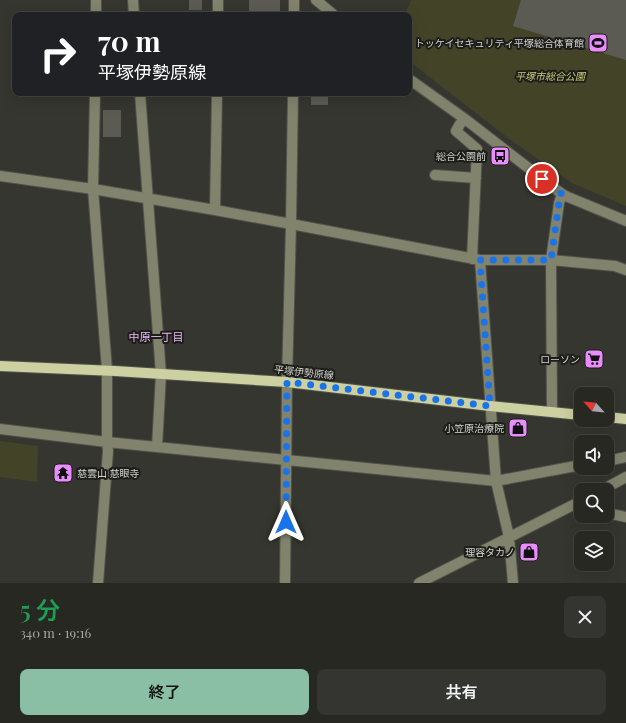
<!DOCTYPE html>
<html lang="ja">
<meta charset="utf-8">
<style>
:root{--surface:#282823;--page:#343430;--text:#f1f3f6;--muted:#a5a6a6;--line:#444441;--accent:#8abfa5}
body{margin:0;font-family:"Playfair Display","Noto Sans JP",serif;background:var(--page);color:var(--text);height:100vh;display:flex;flex-direction:column;font-size:15px;white-space:nowrap}
*{box-sizing:border-box;margin:0}
p{font-size:13px;color:var(--muted)}
.icon{flex:none;width:22px;height:22px;fill:none;stroke:currentColor;stroke-width:2;stroke-linecap:round;stroke-linejoin:round}
.map{position:relative;height:583px;overflow:hidden}
.panel{display:flex;flex-direction:column;background:var(--surface);flex:1}
.panel>*{flex:none}
.hud{position:absolute;left:12px;top:12px;width:400px;height:84px;border-radius:8px;box-shadow:0 4px 16px #0002,0 0 0 1px var(--line);background:#202124;color:#fff;overflow:hidden}
.needle{width:26px;rotate:297deg}
.tools{position:absolute;left:574px;top:387px;display:grid;gap:8px}
.tools a{display:grid;place-items:center;width:40px;height:40px;border-radius:8px;background:var(--surface);box-shadow:0 4px 16px #0002,0 0 0 1px var(--line);font-size:20px}
.pin{position:absolute;display:grid;place-items:center;width:34px;height:34px;color:#fff;margin:-17px;border:2px solid #fff;border-radius:50%;box-shadow:0 1px 4px #0007}
.me{position:absolute;width:44px;margin:-22px;rotate:0deg;stroke-linejoin:round;filter:drop-shadow(0 0 3px #0008)}
.turn{display:flex;align-items:center;gap:14px;height:84px;padding:0 20px;font-size:18px}
.turn .icon{width:52px;height:52px;stroke-width:2.5}
.turn b{display:block;font-size:28px;line-height:34px}
.round{display:grid;place-items:center;flex:none;width:42px;height:42px;border-radius:8px;background:var(--page)}
.head{display:flex;align-items:center;justify-content:space-between;height:68px;padding:0 20px}
h1{font-size:24px;font-weight:600;line-height:30px;color:#1e9e55}
.primary-button{display:flex;gap:8px;margin-top:auto;padding:8px 20px}
.primary-button a{flex:1;height:46px;border-radius:8px;background:var(--accent);color:#111;font-size:16px;font-weight:600;line-height:46px;text-align:center}
.primary-button a+a{background:var(--page);color:var(--text)}
.map>svg:first-child{display:block}
.green{fill:#434427}
.building{fill:#5b5b54}
.lines{fill:none;stroke-linecap:round;stroke-linejoin:round}
.minor-casing{stroke:#51524b;stroke-width:12}
.major-casing{stroke:#51524b;stroke-width:12}
.minor{stroke:#81836c;stroke-width:10}
.major{stroke:#cdd0a1;stroke-width:10}
.route{stroke:#1a73e8;stroke-width:7;stroke-dasharray:0 12.6}
.labels{text-anchor:middle;stroke-width:4;stroke-linejoin:round;paint-order:stroke}
.poi-label{font-size:10px;fill:#d1d2cd;stroke:#1d1d1a;text-anchor:end}
.park-label{font-size:10px;font-style:italic;fill:#c9cc7b;stroke:#1d1d1a}
.street-label{font-size:10px;fill:#d1d2cd;stroke:#1d1d1a}
.neighbourhood-label{font-size:11px;fill:#e9b7f5;stroke:#1d1d1a}
</style>
<div class="map">
<svg width="626" height="583" viewBox="0 0 626 583">
<rect width="100%" height="100%" fill="#35362f"/>
<path class="green" d="M411 0H626V206L572 183 508 138 409 61V15H405Z
M0 441 38 446 37 482 0 477Z"/>
<path class="building" d="M189 0H202V10H189Z
M249 0H280V15H249Z
M521 0H626V60L513 26Z
M311 93H328V105H311Z
M103 110H121V137H103Z"/>
<g class="lines">
<g class="minor-casing">
<path id="minor" d="M133 0 134 15
M316 0 334 15
M96 15V0
M218 15V0
M294 15V0
M409 79 465 119 562 194 568 197 626 221
M95 93 93 189 107 370V442L108 451 98 583
M140 93 161 374 157 447
M465 119 460 124 456 131 477 149 472 259
M435 175 476 178
M0 176 93 189 215 210 291 224 480 260H551L615 266 626 270
M215 210 217 93
M480 260 496 481 509 537 513 583
M552 411 551 260 559 203 562 194
M0 429 107 442 496 481 581 465
M607 461 626 457
M602 490 626 477
M607 513 626 517
M285 583 287 382 291 224 293 93
M419 583 581 501"/>
</g>
<g class="major-casing">
<path id="major" d="M0 366 115 371 287 382 490 406 581 415
M607 417 626 419"/>
</g>
<use href="#minor" class="minor"/>
<use href="#major" class="major"/>
</g>
<g class="lines">
<path class="route" d="M286 522 287 382 490 406 480 260H551L559 203 562 194 542 179"/>
</g>
<defs>
<g id="stadium-square" transform="scale(1)"><rect x="-9" y="-9" width="18" height="18" rx="4" fill="#e98dfe" stroke="#1d1d1a"/><path d="M0-5a6.5 5 0 1 0 0 10a6.5 5 0 1 0 0-10ZM-3.5-1.8h7v3.6h-7Z" fill="#111"/></g>
<g id="bus-square" transform="scale(1)"><rect x="-9" y="-9" width="18" height="18" rx="4" fill="#e98dfe" stroke="#1d1d1a"/><path d="M-5-6H5V4H4V6H2V4H-2V6H-4V4H-5ZM-3.5-4V0h7V-4ZM-3.5 1.2v1.5H-2V1.2ZM2 1.2v1.5H3.5V1.2Z" fill="#111"/></g>
<g id="supermarket-square" transform="scale(1)"><rect x="-9" y="-9" width="18" height="18" rx="4" fill="#e98dfe" stroke="#1d1d1a"/><path d="M-6-5.5h2.5l.6 2H6L4.5 2H-2.5L-4.4-4H-6ZM-1.5 3.2a1.3 1.3 0 1 0 .1 0ZM3 3.2a1.3 1.3 0 1 0 .1 0Z" fill="#111"/></g>
<g id="shop-square" transform="scale(1)"><rect x="-9" y="-9" width="18" height="18" rx="4" fill="#e98dfe" stroke="#1d1d1a"/><path d="M-5-2.5h2.3a2.7 3.5 0 0 1 5.4 0H5L5.5 6h-11ZM-1.5-2.5h3a1.5 2.3 0 0 0-3 0Z" fill="#111"/></g>
<g id="temple-square" transform="scale(1)"><rect x="-9" y="-9" width="18" height="18" rx="4" fill="#e98dfe" stroke="#1d1d1a"/><path d="M0-6L5-2H3V0L6.5 2.5H4V6H1.5V3h-3V6H-4V2.5H-6.5L-3 0V-2H-5Z" fill="#111"/></g>
</defs>
<g fill-rule="evenodd">
<use href="#stadium-square" x="598" y="43"/>
<use href="#bus-square" x="500" y="156"/>
<use href="#supermarket-square" x="594" y="359"/>
<use href="#shop-square" x="518" y="428"/>
<use href="#temple-square" x="63" y="473"/>
<use href="#shop-square" x="529" y="552"/>
</g>
<g class="labels">
<g class="poi-label">
<text x="584" y="47">トッケイセキュリティ平塚総合体育館</text>
<text x="486" y="160">総合公園前</text>
<text x="580" y="363">ローソン</text>
<text x="504" y="432">小笠原治療院</text>
<text x="77" y="477" text-anchor="start">慈雲山 慈眼寺</text>
<text x="515" y="556">理容タカノ</text>
</g>
<g class="park-label">
<text x="550" y="80">平塚市総合公園</text>
</g>
<g class="street-label">
<text transform="translate(304 372) rotate(6)" y="4">平塚伊勢原線</text>
</g>
<g class="neighbourhood-label">
<text x="156" y="341">中原一丁目</text>
</g>
</g>
</svg>
<div class="tools">
<a><svg class="needle" viewBox="-14 -14 28 28"><path d="M0-13l5 13h-10z" fill="#e53935"/><path d="M0 13l5-13h-10z" fill="#a5a6a6"/></svg></a>
<a><svg class="icon" aria-label="sound" viewBox="0 0 24 24"><path d="M4 9h4l5-4v14l-5-4H4zM17 9q2 3 0 6"/></svg></a>
<a><svg class="icon" aria-label="search" viewBox="0 0 24 24"><circle cx="10" cy="10" r="6"/><path d="M15 15l6 6"/></svg></a>
<a><svg class="icon" aria-label="layers" viewBox="0 0 24 24"><path d="M12 4l9 5-9 5-9-5zM3 14l9 5 9-5"/></svg></a>
</div>
<div class="pin" style="left:542px;top:179px;background:#d93025"><svg class="icon" aria-label="arrive" viewBox="0 0 24 24"><path d="M6 21V4h12l-3 4 3 4H6"/></svg></div>
<svg class="me" style="left:286px;top:522px" viewBox="-20 -20 40 40"><path d="M0-17L14 15 0 8-14 15z" fill="#1a73e8" stroke="#fff" stroke-width="4"/></svg>
<div class="hud">
<div class="turn"><svg class="icon" aria-label="right" viewBox="0 0 24 24"><path d="M7 20v-9h11M14 6l5 5-5 5"/></svg><div><b>70 m</b>平塚伊勢原線</div></div>
</div>
</div>
<section class="panel">
<div class="head"><div><h1>5 分</h1><p>340 m · 19:16</p></div><a class="round"><svg class="icon" aria-label="close" viewBox="0 0 24 24"><path d="M6 6l12 12M18 6L6 18"/></svg></a></div>
<div class="primary-button"><a>終了</a><a>共有</a></div>
</section>
